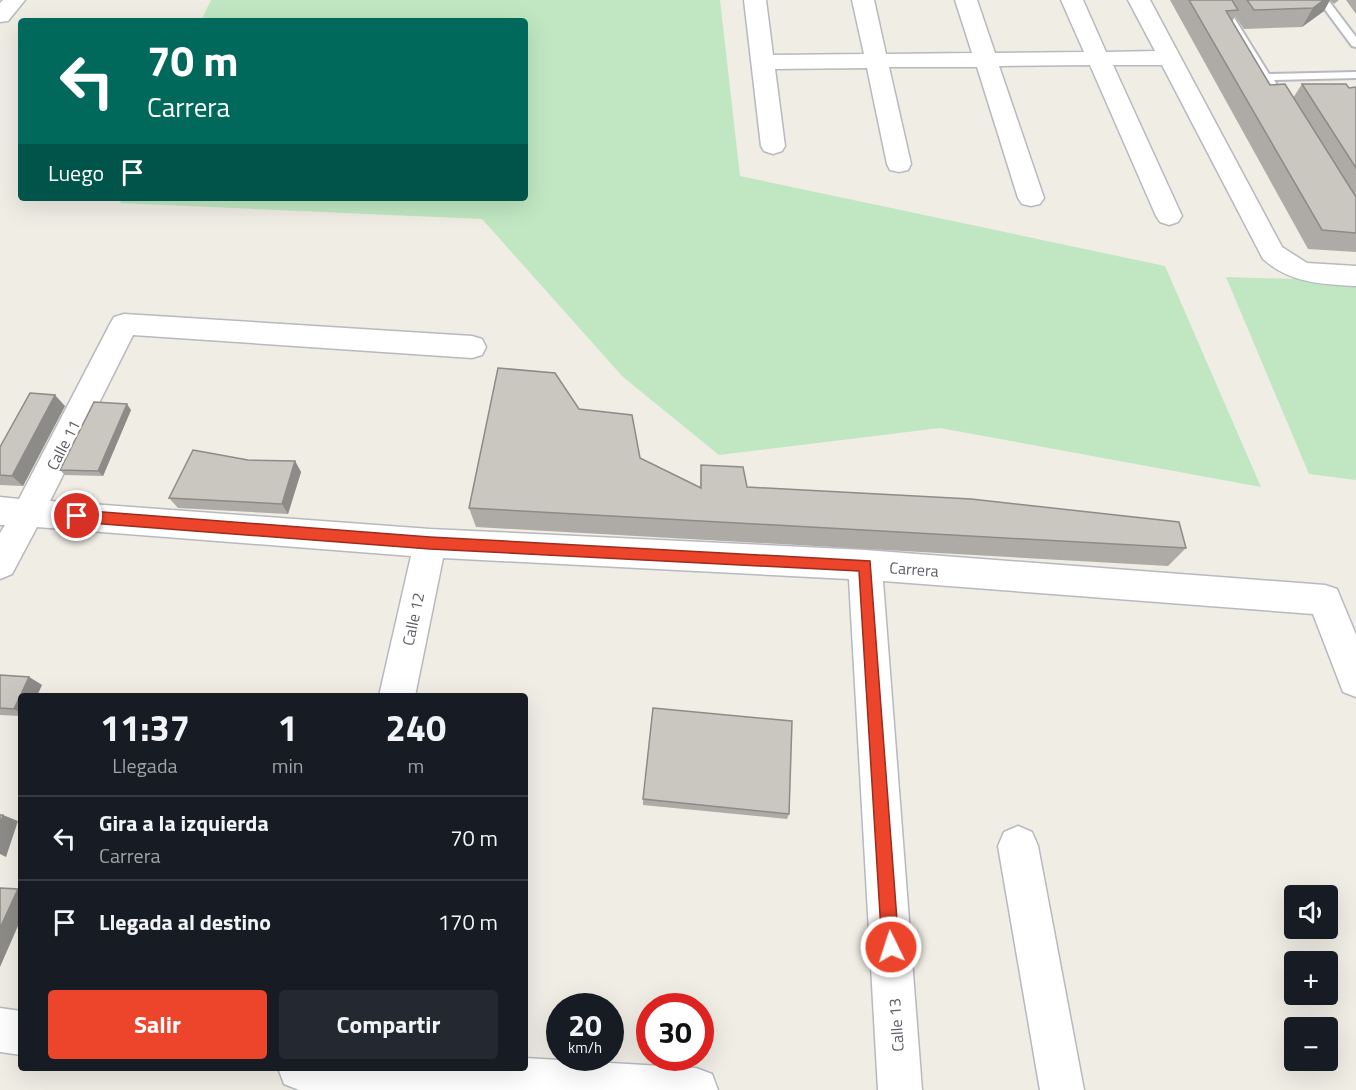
<!DOCTYPE html>
<html lang="es">
<meta charset="utf-8">
<style>
:root{--surface:#171b24;--page:#242831;--text:#f1f3f6;--muted:#9ea1a6;--line:#363941;--accent:#ed452b}
body{margin:0;font-family:"Titillium Web",sans-serif;background:var(--page);color:var(--text);height:100vh;display:flex;flex-direction:column;font-size:22px;white-space:nowrap}
*{box-sizing:border-box;margin:0}
p{font-size:20px;color:var(--muted)}
.icon{flex:none;width:33px;height:33px;fill:none;stroke:currentColor;stroke-width:2;stroke-linecap:round;stroke-linejoin:round}
.map{position:relative;flex:1;overflow:hidden}
.sheet{position:absolute;left:18px;top:693px;width:510px;height:378px;display:flex;flex-direction:column;background:var(--surface);border-radius:6px;box-shadow:0 6px 24px #0002}
.sheet>*{flex:none}
.hud{position:absolute;left:18px;top:18px;width:510px;height:183px;border-radius:6px;box-shadow:0 6px 24px #0002;background:#00695c;color:#fff;overflow:hidden}
.buttons{position:absolute;left:1284px;top:885px;display:grid;gap:12px}
.buttons a{display:grid;place-items:center;width:54px;height:54px;border-radius:6px;background:var(--surface);box-shadow:0 6px 24px #0002;font-size:30px}
.speed{position:absolute;left:546px;top:993px;display:flex;gap:12px;font-size:30px;font-weight:700;text-align:center}
.speed>*{display:grid;place-content:center;width:78px;height:78px;border-radius:50%;background:var(--surface);box-shadow:0 6px 24px #0002;line-height:1}
.speed small{font-size:15px;font-weight:400}
.speed .limit{border:9px solid #d22;background:#fff;color:#111}
.pin{position:absolute;display:grid;place-items:center;width:51px;height:51px;color:#fff;margin:-26px;border:3px solid #fff;border-radius:50%;box-shadow:0 2px 6px #0007}
.me{position:absolute;width:66px;margin:-33px;rotate:356deg;stroke-linejoin:round;filter:drop-shadow(0 0 4px #0008)}
.turn{display:flex;align-items:center;gap:21px;height:126px;padding:0 30px;font-size:27px}
.turn .icon{width:78px;height:78px;stroke-width:2.5}
.turn b{display:block;font-size:42px;line-height:51px}
.then{display:flex;align-items:center;height:57px;padding:0 30px;background:#0003;gap:12px;font-size:22px}
.eta{display:flex;justify-content:space-evenly;align-items:center;height:102px;text-align:center}
.eta b{font-size:36px;font-weight:700;line-height:42px}
.button{display:flex;gap:12px;margin-top:auto;padding:12px 30px}
.button a{flex:1;height:69px;border-radius:6px;background:var(--accent);color:#fff;font-size:24px;font-weight:700;line-height:69px;text-align:center}
.button a+a{background:var(--page);color:var(--text)}
ul{padding:0;list-style:none}
li{display:flex;align-items:center;gap:18px;height:84px;padding:0 30px;border-top:2px solid var(--line)}
li div{flex:1}
li b{display:block;font-size:22px}
li em{font-style:normal}
.map>svg:first-child{display:block}
.green{fill:#c0e7c2}
.lines{fill:none;stroke-linecap:round;stroke-linejoin:round}
.service-casing{stroke:#b6b9be;stroke-width:4}
.minor-casing{stroke:#b6b9be;stroke-width:3}
.tertiary-casing{stroke:#b6b9be;stroke-width:3}
.service{fill:#fff;fill-rule:evenodd}
.minor{fill:#fff;fill-rule:evenodd}
.tertiary{fill:#fff;fill-rule:evenodd}
.wall{fill:#aeaba6}
.shaded-wall{fill:#8d8b87}
.building{fill:#cac7c1;stroke:#8d8b87;stroke-width:1.5}
.route{fill:#ed452b;stroke:#9a2d1c;stroke-width:1.5}
.labels{text-anchor:middle;stroke-width:4.5;stroke-linejoin:round;paint-order:stroke}
.street-label{font-size:16px;fill:#5c5f65;stroke:#fff}
</style>
<div class="map">
<svg width="1356" height="1090" viewBox="0 0 1356 1090">
<rect width="100%" height="100%" fill="#efede4"/>
<path class="green" d="M211 0H720L740 176 1165 266 1261 487 940 428 719 455 623 377 482 219 120 203 123 198H525V21H201Z
M1226 277 1356 281V480L1309 474Z"/>
<g class="lines">
<g class="service-casing">
<path id="service" d="M1213 0H1223L1269 74 1356 72V78L1274 80 1288 103 1282 107 1278 105Z
M1318 0H1328L1356 37V47L1352 46Z"/>
</g>
<g class="minor-casing">
<path id="minor" d="M3 0H25L8 21 0 22V3Z
M744 0H766L773 55 864 54 852 0H874L886 54 972 53 955 0H977L995 53 1084 52 1061 0H1083L1106 52 1155 51 1128 0H1150L1282 247 1307 263 1356 266V286C1321 284 1290 283 1263 259L1162 65H1113L1182 216 1178 222 1169 225 1160 222 1156 216 1090 65 999 66 1044 198 1040 204 1031 206 1022 204 1018 198 977 67H889L911 164 908 170 899 172 890 170 887 164 867 68 775 69 785 146 782 151 773 154 764 151 761 146Z
M124 314 472 336 482 339 486 347 482 355 472 358 133 335 50 501 430 529 865 550 1325 585 1337 589 1356 635V697L1343 692 1313 614 883 581 922 1090H878L849 579 443 558 415 696H379L411 556 37 527 12 574 0 579V533L5 525H0V497L19 499 110 324 114 317Z
M1018 826 1032 832 1038 846 1084 1090H1040L998 846 1004 832Z"/>
</g>
<g class="tertiary-casing">
<path id="tertiary" d="M0 1008 21 1011V1055L0 1052Z
M525 1058 696 1068 712 1074 718 1090H299L284 1084 278 1068H525Z"/>
</g>
<use href="#service" class="service"/>
<use href="#minor" class="minor"/>
<use href="#tertiary" class="tertiary"/>
</g>
<path class="wall" d="M1170 0H1339L1334 4 1330 0 1324 11 1302 27 1244 29 1235 16 1232 22 1270 85 1293 98 1302 84 1349 88 1356 87V252L1308 249Z
M1346 0H1356V14Z
M65 406 23 486 0 485V447Z
M579 409 640 458 700 487 701 465 747 487 1186 548 1168 566 476 527 469 508Z
M131 410 103 476 65 475 60 470Z
M295 461 301 472 288 514 178 508 169 498Z
M0 675 29 677 42 685 21 696V716L0 715Z
M643 799 789 814 787 819 643 805Z"/>
<path class="shaded-wall" d="M1324 0H1330L1324 11 1302 27 1313 8Z
M55 395 65 406 23 486 12 476Z
M127 404 131 410 103 476 98 471Z
M295 461 301 472 288 514 282 504Z
M29 677 42 685 37 696H21V713L14 709Z
M3 815 18 821 6 857 0 854V825Z
M18 889 21 890V919L0 967V928Z"/>
<path class="building" d="M1189 0H1232L1238 10 1226 11 1270 85 1285 84 1356 197V233L1322 230Z
M1247 0H1324L1313 8 1254 10Z
M1302 84H1346L1349 88 1356 87V168Z
M498 368 555 373 579 409 632 415 640 458 701 488V465L743 467 747 487 971 499 1179 522 1186 548 469 508Z
M30 393 55 395 12 476 0 475V447Z
M94 402 127 404 98 471 60 470Z
M193 450 248 460 295 461 282 504 169 498Z
M0 675 29 677 14 709 0 708Z
M653 708 792 721 789 814 643 799Z
M0 815H3L0 825Z
M0 888 18 889 0 928Z"/>
<path class="route" d="M77 510 430 537 870 561 899 947 897 953 891 955 884 953 882 947 859 571 430 549 77 522 70 516Z"/>
<g class="labels">
<g class="street-label">
<text transform="translate(63 445) rotate(-63)" y="6">Calle 11</text>
<text transform="translate(914 569) rotate(4)" y="6">Carrera</text>
<text transform="translate(413 619) rotate(-78)" y="6">Calle 12</text>
<text transform="translate(896 1025) rotate(-94)" y="6">Calle 13</text>
</g>
</g>
</svg>
<div class="buttons">
<a><svg class="icon" aria-label="sound" viewBox="0 0 24 24"><path d="M4 9h4l5-4v14l-5-4H4zM17 9q2 3 0 6"/></svg></a>
<a>+</a>
<a>−</a>
</div>
<div class="speed"><div>20<small>km/h</small></div><div class="limit">30</div></div>
<div class="pin" style="left:77px;top:516px;background:#d93025"><svg class="icon" aria-label="arrive" viewBox="0 0 24 24"><path d="M6 21V4h12l-3 4 3 4H6"/></svg></div>
<svg class="me" style="left:891px;top:947px" viewBox="-20 -20 40 40"><circle r="17" fill="#ed452b" stroke="#fff" stroke-width="3"/><path d="M0-11L8 9 0 5-8 9z" fill="#fff"/></svg>
<div class="hud">
<div class="turn"><svg class="icon" aria-label="left" viewBox="0 0 24 24"><path d="M17 20v-9H6M10 6l-5 5 5 5"/></svg><div><b>70 m</b>Carrera</div></div>
<div class="then">Luego<svg class="icon" aria-label="arrive" viewBox="0 0 24 24"><path d="M6 21V4h12l-3 4 3 4H6"/></svg></div>
</div>
<section class="sheet">
<div class="eta">
<div><b>11:37</b><p>Llegada</p></div>
<div><b>1</b><p>min</p></div>
<div><b>240</b><p>m</p></div>
</div>
<ul>
<li><svg class="icon" aria-label="left" viewBox="0 0 24 24"><path d="M17 20v-9H6M10 6l-5 5 5 5"/></svg><div><b>Gira a la izquierda</b><p>Carrera</p></div><em>70 m</em></li>
<li><svg class="icon" aria-label="arrive" viewBox="0 0 24 24"><path d="M6 21V4h12l-3 4 3 4H6"/></svg><div><b>Llegada al destino</b></div><em>170 m</em></li>
</ul>
<div class="button"><a>Salir</a><a>Compartir</a></div>
</section>
</div>
